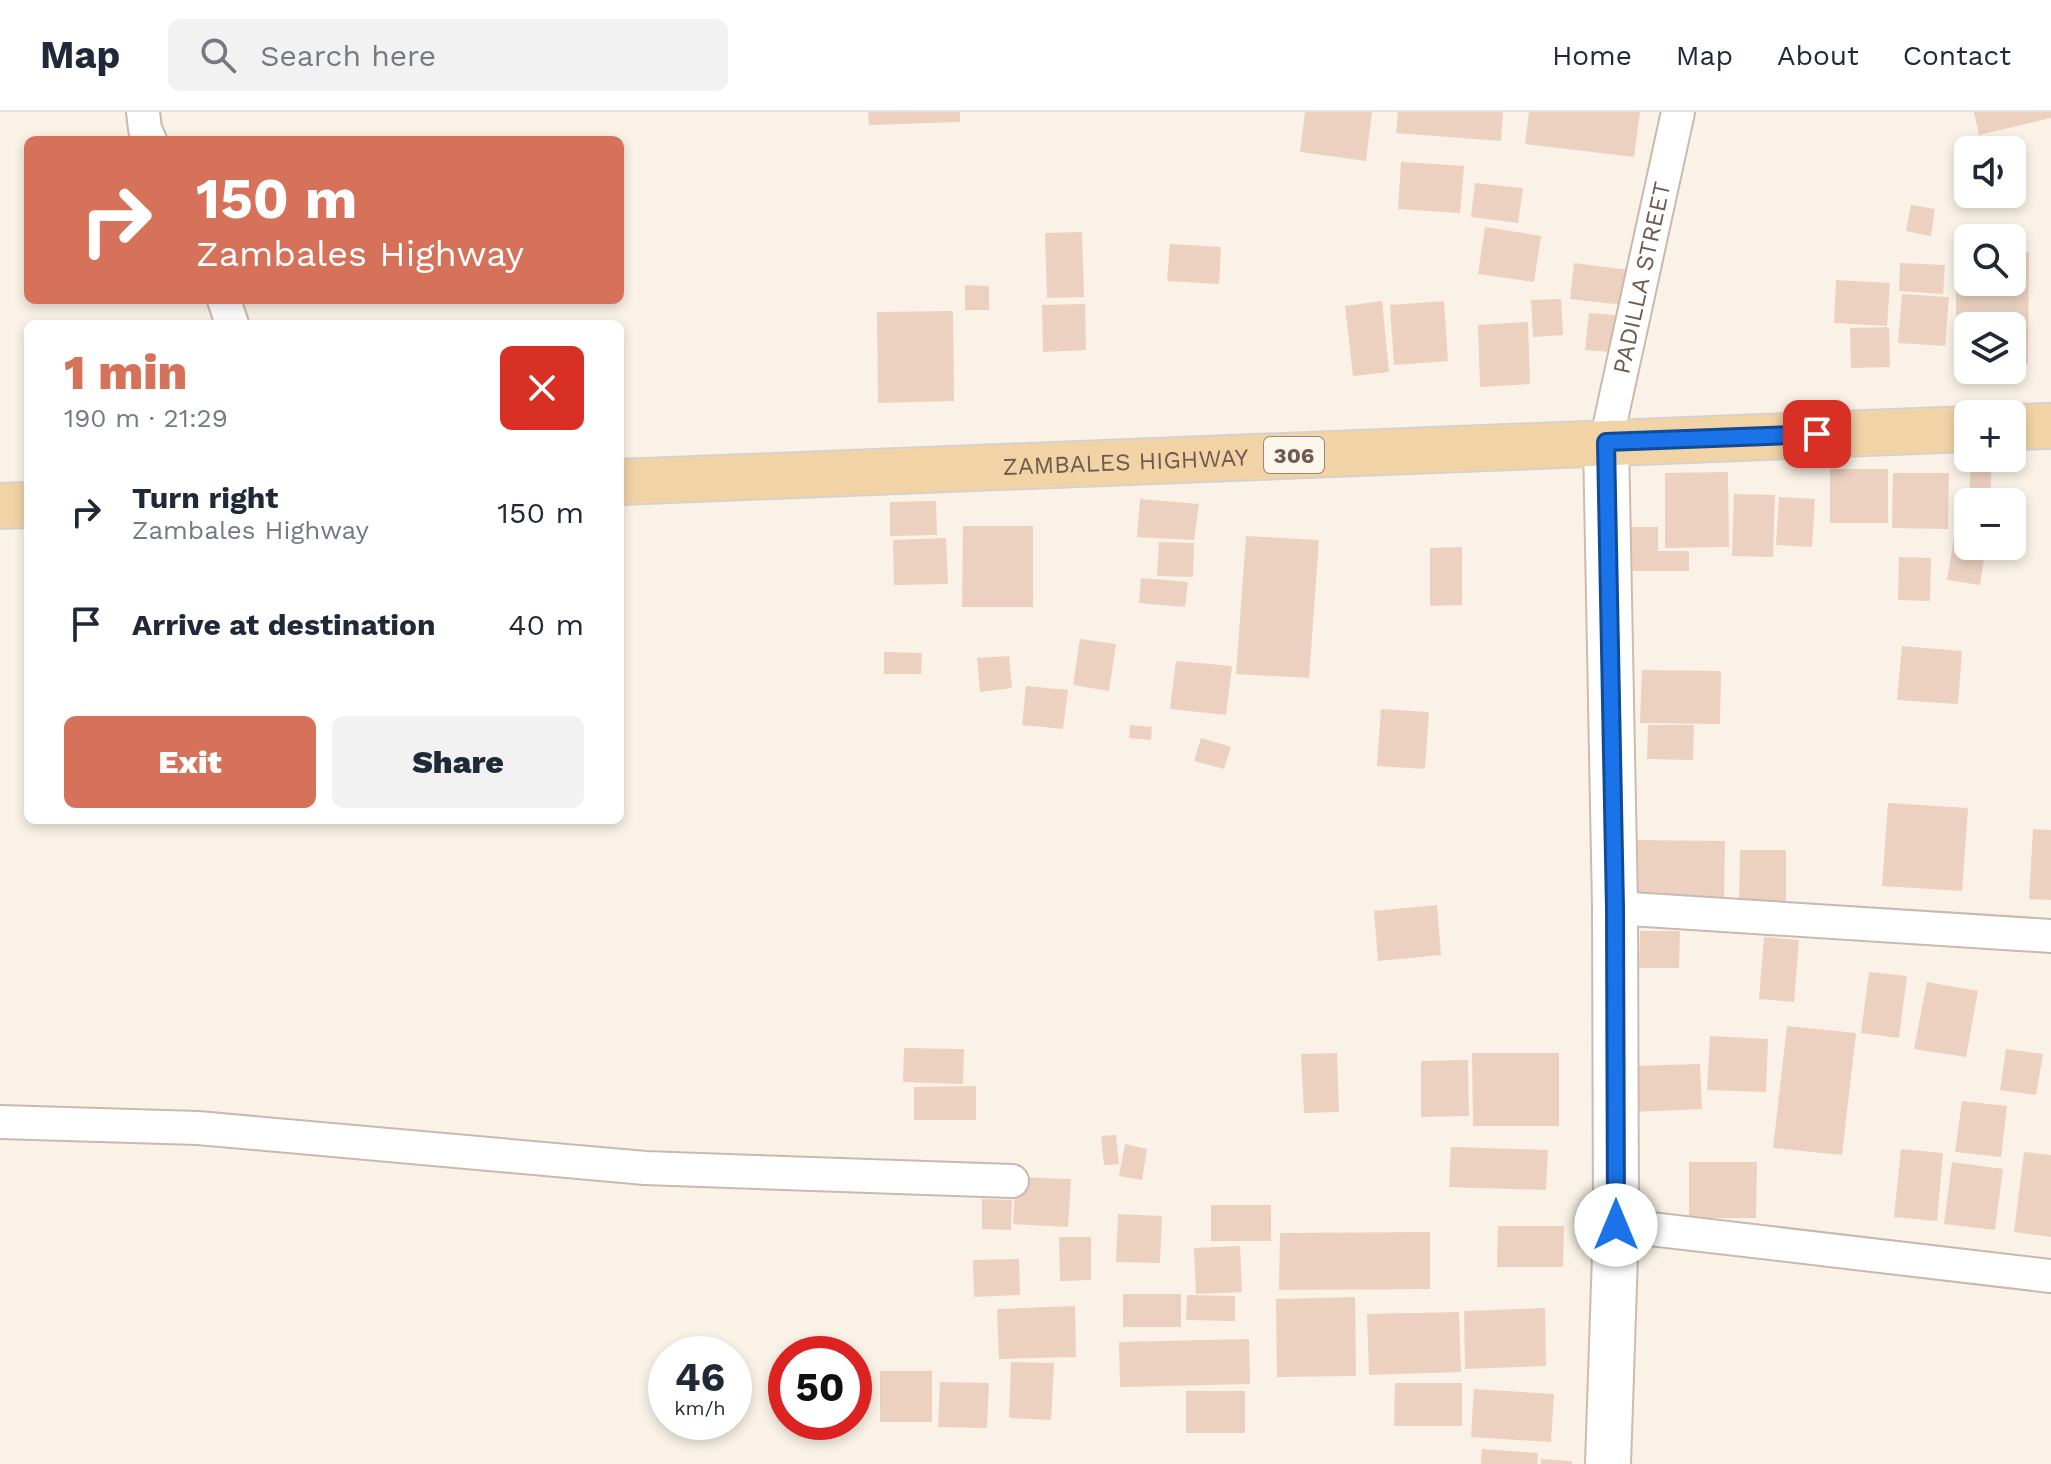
<!DOCTYPE html>
<meta charset="utf-8">
<style>
:root{--surface:#fff;--page:#f2f2f3;--text:#1f2937;--muted:#747a83;--line:#e0e1e3;--accent:#d67259}
body{margin:0;font-family:"Work Sans",sans-serif;background:var(--page);color:var(--text);height:100vh;display:flex;flex-direction:column;font-size:30px;white-space:nowrap}
*{box-sizing:border-box;margin:0}
p{font-size:26px;color:var(--muted)}
.icon{flex:none;width:44px;height:44px;fill:none;stroke:currentColor;stroke-width:2;stroke-linecap:round;stroke-linejoin:round}
.map{position:relative;flex:1;overflow:hidden}
.details{position:absolute;left:24px;top:208px;width:600px;height:504px;display:flex;flex-direction:column;background:var(--surface);border-radius:12px;box-shadow:0 4px 12px #0003}
.details>*{flex:none}
.guide{position:absolute;left:24px;top:24px;width:600px;height:168px;border-radius:12px;box-shadow:0 4px 12px #0003;background:#d67259;color:#fff;overflow:hidden}
.controls{position:absolute;left:1954px;top:24px;display:grid;gap:16px}
.controls a{display:grid;place-items:center;width:72px;height:72px;border-radius:12px;background:var(--surface);box-shadow:0 4px 12px #0003;font-size:40px}
.speed{position:absolute;left:648px;top:1224px;display:flex;gap:16px;font-size:40px;font-weight:700;text-align:center}
.speed>*{display:grid;place-content:center;width:104px;height:104px;border-radius:50%;background:var(--surface);box-shadow:0 4px 12px #0003;line-height:1}
.speed small{font-size:20px;font-weight:400}
.speed .limit{border:12px solid #d22;background:#fff;color:#111}
.pin{position:absolute;display:grid;place-items:center;width:68px;height:68px;color:#fff;margin:-34px;border-radius:16px;box-shadow:0 4px 12px #0006}
.me{position:absolute;width:88px;margin:-44px;rotate:0deg;stroke-linejoin:round;filter:drop-shadow(0 0 6px #0008)}
.turn{display:flex;align-items:center;gap:28px;height:168px;padding:0 40px;font-size:36px}
.turn .icon{width:104px;height:104px;stroke-width:2.5}
.turn b{display:block;font-size:56px;line-height:68px}
.round{display:grid;place-items:center;flex:none;width:84px;height:84px;border-radius:12px;background:var(--page)}
.overview{display:flex;align-items:center;justify-content:space-between;height:136px;padding:0 40px}
h1{font-size:48px;font-weight:800;line-height:60px;color:var(--accent)}
.action{display:flex;gap:16px;margin-top:auto;padding:16px 40px}
.action a{flex:1;height:92px;border-radius:12px;background:var(--accent);color:#fff;font-size:32px;font-weight:800;line-height:92px;text-align:center}
.action a+a{background:var(--page);color:var(--text)}
ul{padding:0;list-style:none}
li{display:flex;align-items:center;gap:24px;height:112px;padding:0 40px}
li div{flex:1}
li b{display:block;font-size:30px}
li em{font-style:normal}
header{display:flex;align-items:center;gap:48px;box-sizing:border-box;height:112px;padding:0 40px;background:var(--surface);border-bottom:2px solid var(--line)}
header strong{font-size:38px}
nav{display:flex;gap:44px;margin-inline-start:auto;font-size:28px}
.search{width:560px;height:72px;background:var(--page);display:flex;align-items:center;gap:20px;box-sizing:border-box;padding:0 28px;border-radius:12px;color:var(--muted);font-size:30px}
.map>svg:first-child{display:block}
.building{fill:#ecd1c1}
.lines{fill:none;stroke-linecap:round;stroke-linejoin:round}
.street-casing{stroke:#cab9ad;stroke-width:36}
.secondary-casing{stroke:#cebbae;stroke-width:48}
.primary-casing{stroke:#d7d1cd;stroke-width:48}
.street{stroke:#fff;stroke-width:32}
.secondary{stroke:#fff;stroke-width:44}
.primary{stroke:#f1d3a6;stroke-width:44}
.route-casing{stroke:#114b97;stroke-width:20}
.route{stroke:#1a73e8;stroke-width:14}
.labels{text-anchor:middle;stroke-width:6;stroke-linejoin:round;paint-order:stroke}
.shield{fill:#fdf6ec;stroke:#9a887d;stroke-width:2}
.shield-label{font-size:22px;font-weight:bold;fill:#70594e}
.street-label{font-size:24px;fill:#70594e;stroke:#fdf6ec}
</style>
<header>
<strong>Map</strong>
<div class="search"><svg class="icon" aria-label="search" viewBox="0 0 24 24"><circle cx="10" cy="10" r="6"/><path d="M15 15l6 6"/></svg>Search here</div>
<nav><a>Home</a><a>Map</a><a>About</a><a>Contact</a></nav>
</header>
<div class="map">
<svg width="2051" height="1352" viewBox="0 0 2051 1352">
<rect width="100%" height="100%" fill="#faf2e6"/>
<path class="building" d="M868 0H960V10L869 13Z
M1305 0H1372L1366 49 1300 40Z
M1398 0H1503L1501 29 1396 21Z
M1529 0H1640L1634 45 1525 32Z
M1974 0H2051V6L1979 23Z
M1401 50 1464 54 1460 101 1398 97Z
M1475 71 1523 76 1518 111 1471 105Z
M1911 93 1935 97 1931 124 1906 119Z
M1485 115 1541 124 1534 170 1478 162Z
M1082 120 1084 185 1047 186 1045 121Z
M1170 132 1221 135 1219 172 1167 169Z
M1956 140H1968V170H2012V140H2029L2028 252H2012V214H1968V252H1956Z
M1574 151 1629 158 1624 193 1570 187Z
M1900 151 1945 153 1943 182 1899 179Z
M1836 168 1890 171 1887 214 1834 211Z
M965 173 989 174V198H965Z
M1902 182 1949 185 1945 234 1898 231Z
M1561 187 1563 223 1533 225 1531 188Z
M1382 189 1389 260 1353 264 1345 194Z
M1444 189 1448 249 1394 253 1390 193Z
M1085 192 1086 238 1043 240 1042 193Z
M953 199 954 289 878 291 877 200Z
M1589 201 1627 204 1623 241 1585 238Z
M1528 210 1530 272 1480 275 1478 213Z
M1889 215 1890 255 1851 256 1850 216Z
M1971 346H1992L1990 390H1969Z
M1830 357H1888V411H1830Z
M1728 360 1729 435 1665 436V361Z
M1893 361H1949L1948 417 1892 416Z
M1734 382 1775 383 1773 445 1732 444Z
M1779 385 1815 387 1812 435 1776 433Z
M1140 387 1199 392 1194 428 1137 425Z
M936 389 937 423 890 424V390Z
M963 414H1033V495H962Z
M1628 415H1658V439H1689V459H1628Z
M1246 424 1319 428 1309 566 1236 562Z
M946 426 948 472 894 473 893 428Z
M1954 426 1968 428V434H1986L1980 473 1947 468Z
M1159 430 1194 431 1193 465 1157 464Z
M1462 435V493L1430 494V436Z
M1899 445 1931 446 1930 489 1898 488Z
M1141 466 1188 470 1185 495 1139 491Z
M1080 527 1116 532 1109 579 1073 573Z
M1902 534 1962 539 1958 592 1897 588Z
M884 540 922 541 921 562H884Z
M1009 544 1012 576 980 580 977 546Z
M1176 549 1232 554 1226 603 1170 597Z
M1642 558 1721 559 1720 612 1640 611Z
M1026 574 1068 578 1063 617 1022 613Z
M1381 597 1429 600 1425 657 1377 654Z
M1130 613 1152 615 1151 628 1129 626Z
M1648 613H1694L1693 648 1647 647Z
M1201 626 1231 635 1224 657 1194 649Z
M1888 691 1968 696 1962 779 1882 774Z
M2033 717 2051 718V788L2029 787Z
M1636 728 1725 729 1724 791H1635Z
M1740 738H1786V789H1739Z
M1437 793 1441 843 1378 849 1374 799Z
M1640 819H1680L1679 856H1639Z
M1764 825 1799 828 1794 890 1759 887Z
M1869 860 1907 864 1899 926 1861 921Z
M1927 870 1978 879 1966 945 1914 937Z
M1787 914 1856 921 1842 1043 1773 1036Z
M1710 924 1768 927 1766 980 1707 978Z
M904 936 964 937 963 972 903 970Z
M2006 937 2043 942 2036 983 2000 978Z
M1337 941 1339 1000 1304 1001 1301 942Z
M1472 941H1559V1014H1473Z
M1468 948 1469 1004 1421 1005V949Z
M1700 952 1702 997 1634 1000 1632 954Z
M976 974V1008H914V975Z
M1962 989 2007 994 2001 1045 1955 1040Z
M1116 1023 1119 1052 1104 1053 1101 1024Z
M1125 1032 1147 1037 1142 1068 1119 1064Z
M1451 1035 1548 1038 1546 1078 1449 1075Z
M1901 1037 1943 1041 1937 1109 1894 1105Z
M2024 1040 2051 1043V1125L2014 1120Z
M1689 1050H1757L1756 1106H1689Z
M1952 1050 2003 1057 1995 1118 1944 1112Z
M1016 1065 1071 1067 1068 1115 1013 1112Z
M982 1087 1012 1088 1011 1118 982 1117Z
M1211 1093H1271V1129H1211Z
M1118 1102 1162 1104 1160 1151 1116 1150Z
M1498 1114H1564L1563 1155H1497Z
M1430 1120V1177L1279 1178 1280 1121Z
M1059 1125H1091V1168L1060 1169Z
M1240 1134 1242 1180 1196 1182 1194 1136Z
M1019 1147 1020 1183 974 1185 973 1148Z
M1123 1182H1181V1215H1123Z
M1187 1183 1235 1184V1209L1186 1208Z
M1355 1185 1356 1264 1277 1265 1276 1187Z
M1075 1194 1076 1245 999 1247 997 1197Z
M1545 1196 1546 1254 1465 1257 1464 1199Z
M1459 1200 1461 1260 1369 1263 1367 1202Z
M1249 1227 1250 1272 1120 1275 1119 1230Z
M1011 1250 1054 1251 1051 1308 1009 1306Z
M880 1259H932V1310H880Z
M940 1270 989 1271 987 1316 938 1315Z
M1395 1271H1462V1314H1394Z
M1474 1277 1554 1282 1551 1330 1471 1325Z
M1186 1279H1245V1321H1186Z
M1482 1337 1538 1341 1537 1352H1481Z
M1541 1347 1572 1349V1352H1541Z"/>
<g class="lines">
<g class="street-casing">
<g id="street">
<path d="M143 0 145 17 150 28"/>
<path d="M224 188 232 212"/>
<path id="s1" d="M1606 330 1678 0"/>
<path d="M1615 796 2051 824"/>
<path d="M0 1010 198 1016 645 1056 1012 1069"/>
<path d="M1616 1113 2051 1164"/>
</g>
</g>
<g class="secondary-casing">
<path id="secondary" d="M1606 330 1615 796 1616 1113 1608 1352"/>
</g>
<g class="primary-casing">
<g id="primary">
<path d="M2012 315 2051 314"/>
<path id="s2" d="M620 370 1968 317"/>
<path d="M0 394 28 393"/>
</g>
</g>
<use href="#street" class="street"/>
<use href="#secondary" class="secondary"/>
<use href="#primary" class="primary"/>
</g>
<g class="lines">
<g class="route-casing">
<path id="route" d="M1616 1113 1615 796 1606 330 1817 322"/>
</g>
<use href="#route" class="route"/>
</g>
<g class="labels">
<rect class="shield" x="1264" y="325" width="60" height="36" rx="6"/>
<g class="shield-label">
<text x="1294" y="351">306</text>
</g>
<g class="street-label">
<text dy="8" stroke="none"><textPath href="#s1" startOffset="168">PADILLA STREET</textPath></text>
<text dy="8" stroke="none"><textPath href="#s2" startOffset="506">ZAMBALES HIGHWAY</textPath></text>
</g>
</g>
</svg>
<div class="controls">
<a><svg class="icon" aria-label="sound" viewBox="0 0 24 24"><path d="M4 9h4l5-4v14l-5-4H4zM17 9q2 3 0 6"/></svg></a>
<a><svg class="icon" aria-label="search" viewBox="0 0 24 24"><circle cx="10" cy="10" r="6"/><path d="M15 15l6 6"/></svg></a>
<a><svg class="icon" aria-label="layers" viewBox="0 0 24 24"><path d="M12 4l9 5-9 5-9-5zM3 14l9 5 9-5"/></svg></a>
<a>+</a>
<a>−</a>
</div>
<div class="speed"><div>46<small>km/h</small></div><div class="limit">50</div></div>
<div class="pin" style="left:1817px;top:322px;background:#d93025"><svg class="icon" aria-label="arrive" viewBox="0 0 24 24"><path d="M6 21V4h12l-3 4 3 4H6"/></svg></div>
<svg class="me" style="left:1616px;top:1113px" viewBox="-20 -20 40 40"><circle r="19" fill="#fff"/><path d="M0-13L10 11 0 6-10 11z" fill="#1a73e8"/></svg>
<div class="guide">
<div class="turn"><svg class="icon" aria-label="right" viewBox="0 0 24 24"><path d="M7 20v-9h11M14 6l5 5-5 5"/></svg><div><b>150 m</b>Zambales Highway</div></div>
</div>
<section class="details">
<div class="overview"><div><h1>1 min</h1><p>190 m · 21:29</p></div><a class="round" style="background:#d93025;color:#fff"><svg class="icon" aria-label="close" viewBox="0 0 24 24"><path d="M6 6l12 12M18 6L6 18"/></svg></a></div>
<ul>
<li><svg class="icon" aria-label="right" viewBox="0 0 24 24"><path d="M7 20v-9h11M14 6l5 5-5 5"/></svg><div><b>Turn right</b><p>Zambales Highway</p></div><em>150 m</em></li>
<li><svg class="icon" aria-label="arrive" viewBox="0 0 24 24"><path d="M6 21V4h12l-3 4 3 4H6"/></svg><div><b>Arrive at destination</b></div><em>40 m</em></li>
</ul>
<div class="action"><a>Exit</a><a>Share</a></div>
</section>
</div>
